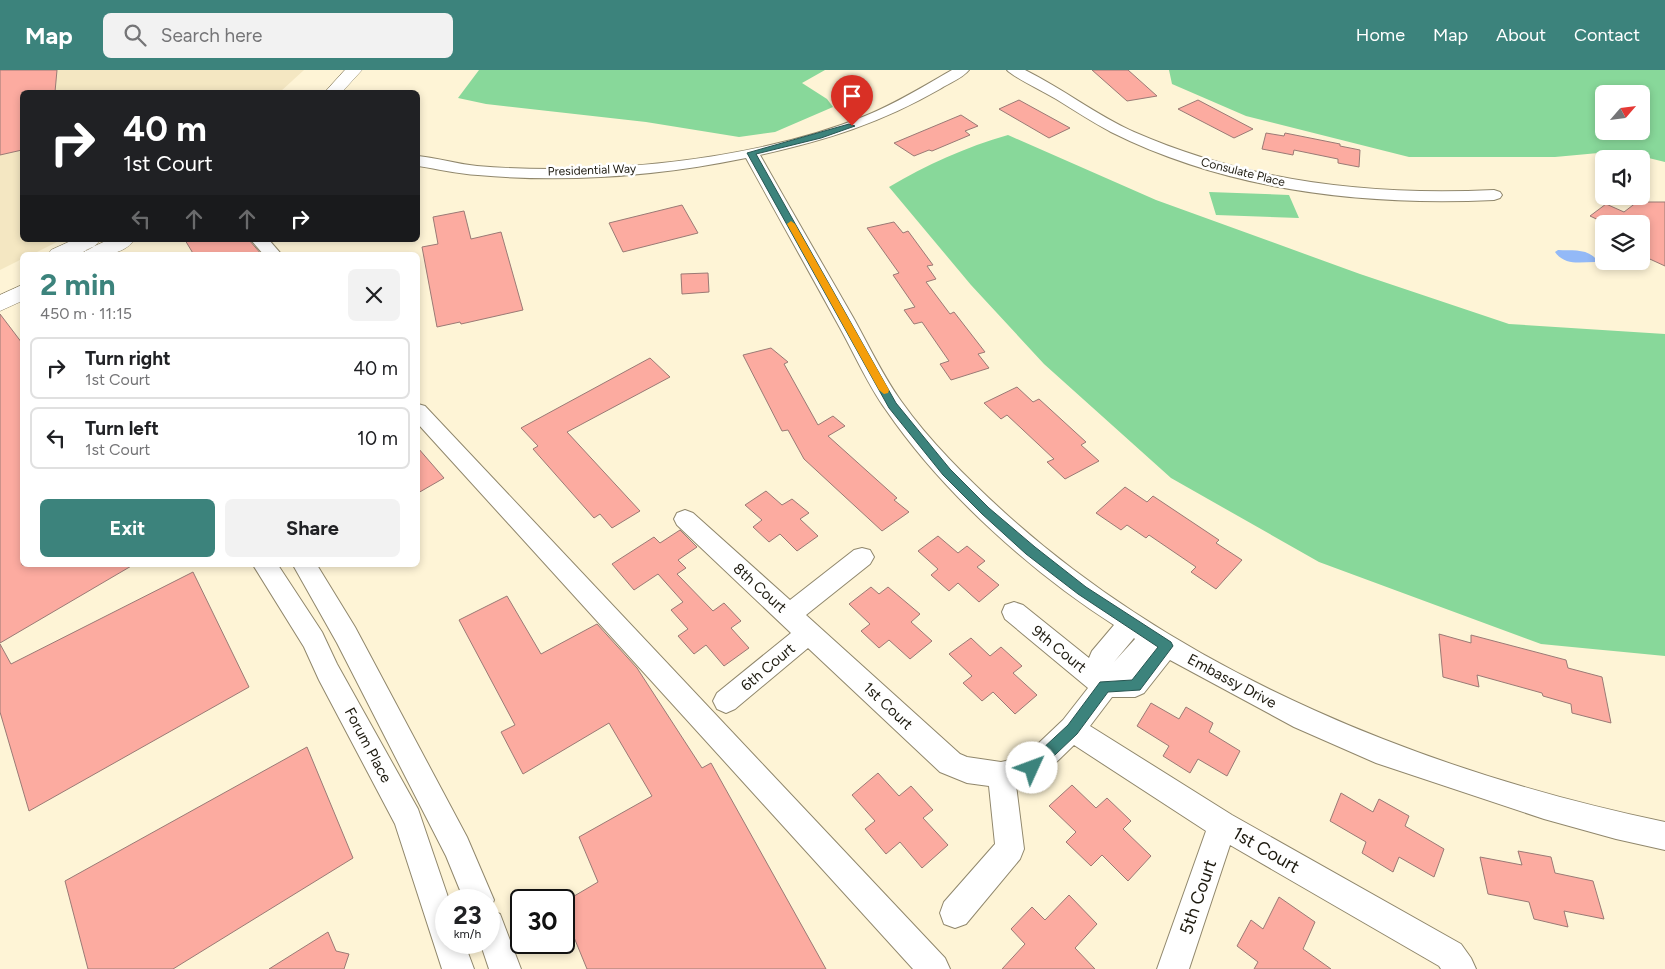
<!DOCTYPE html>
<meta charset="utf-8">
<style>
:root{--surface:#fff;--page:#f2f2f2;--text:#202124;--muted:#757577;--line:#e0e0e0;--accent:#3c837c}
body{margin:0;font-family:Figtree,sans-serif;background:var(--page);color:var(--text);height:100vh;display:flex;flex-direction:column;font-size:19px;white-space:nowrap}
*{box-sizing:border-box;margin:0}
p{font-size:16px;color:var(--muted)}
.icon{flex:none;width:28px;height:28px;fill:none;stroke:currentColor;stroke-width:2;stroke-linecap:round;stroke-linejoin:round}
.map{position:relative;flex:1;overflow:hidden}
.drawer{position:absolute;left:20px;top:182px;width:400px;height:315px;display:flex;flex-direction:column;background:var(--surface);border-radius:8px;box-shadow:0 2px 8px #0003}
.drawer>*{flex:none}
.top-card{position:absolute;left:20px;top:20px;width:400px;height:152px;border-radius:8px;box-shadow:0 2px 8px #0003;background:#202124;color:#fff;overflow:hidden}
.needle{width:32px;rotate:62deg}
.buttons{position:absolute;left:1595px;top:15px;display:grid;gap:10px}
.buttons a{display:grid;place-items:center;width:55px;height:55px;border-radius:8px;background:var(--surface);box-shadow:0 2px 8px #0003;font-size:25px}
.speed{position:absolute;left:435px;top:819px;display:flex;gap:10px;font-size:25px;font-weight:700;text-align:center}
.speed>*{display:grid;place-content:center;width:65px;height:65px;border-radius:50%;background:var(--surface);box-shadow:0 2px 8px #0003;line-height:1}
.speed small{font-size:12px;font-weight:400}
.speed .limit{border:2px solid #111;border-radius:8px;background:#fff;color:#111}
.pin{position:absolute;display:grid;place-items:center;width:42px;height:42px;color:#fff;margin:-51px -21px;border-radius:50% 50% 50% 0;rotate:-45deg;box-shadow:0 0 5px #0007}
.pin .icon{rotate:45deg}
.me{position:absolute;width:55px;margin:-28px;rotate:47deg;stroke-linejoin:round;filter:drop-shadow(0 0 4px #0008)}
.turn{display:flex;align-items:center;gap:18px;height:105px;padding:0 20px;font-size:22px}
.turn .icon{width:65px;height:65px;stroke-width:2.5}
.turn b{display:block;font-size:35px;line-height:42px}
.lanes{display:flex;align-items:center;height:48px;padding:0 20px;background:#0003;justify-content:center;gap:25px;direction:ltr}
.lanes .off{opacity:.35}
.round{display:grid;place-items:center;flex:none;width:52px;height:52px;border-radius:8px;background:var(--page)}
.headline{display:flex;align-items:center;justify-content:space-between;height:85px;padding:0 20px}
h1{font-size:30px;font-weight:700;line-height:38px;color:var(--accent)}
.action{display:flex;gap:10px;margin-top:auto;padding:10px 20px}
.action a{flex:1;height:58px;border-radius:8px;background:var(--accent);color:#fff;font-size:20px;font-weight:700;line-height:58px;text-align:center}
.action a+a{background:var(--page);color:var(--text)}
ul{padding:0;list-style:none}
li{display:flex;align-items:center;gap:15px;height:62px;margin:0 10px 8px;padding:0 10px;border:2px solid var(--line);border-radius:8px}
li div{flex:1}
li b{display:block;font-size:19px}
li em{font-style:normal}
header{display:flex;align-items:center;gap:30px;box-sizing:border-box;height:70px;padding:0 25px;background:var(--accent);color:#fff}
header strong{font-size:24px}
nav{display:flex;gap:28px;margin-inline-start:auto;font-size:18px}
.search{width:350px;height:45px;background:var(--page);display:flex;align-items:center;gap:12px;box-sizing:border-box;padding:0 18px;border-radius:8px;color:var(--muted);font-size:19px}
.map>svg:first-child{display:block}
.built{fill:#f4e7c2}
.green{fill:#88d89a;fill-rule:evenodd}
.water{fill:#93b9f7}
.building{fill:#fcaba0;stroke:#9a7a75}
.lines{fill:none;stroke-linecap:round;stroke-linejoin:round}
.minor-casing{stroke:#90876c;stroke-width:2}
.tertiary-casing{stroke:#90876c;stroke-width:1}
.minor{fill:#fff;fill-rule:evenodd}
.tertiary{fill:#fff;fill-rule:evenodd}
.route{fill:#3c837c;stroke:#275551}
.slow{fill:#f59e0b}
.labels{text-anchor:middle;stroke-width:5;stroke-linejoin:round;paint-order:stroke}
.far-street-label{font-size:12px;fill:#1c190e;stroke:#fff}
.street-label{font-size:15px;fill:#1c190e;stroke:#fff}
.near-street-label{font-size:18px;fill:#1c190e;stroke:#fff}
</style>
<header>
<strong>Map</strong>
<div class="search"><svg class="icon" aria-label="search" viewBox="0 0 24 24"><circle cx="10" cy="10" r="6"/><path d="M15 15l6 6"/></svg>Search here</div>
<nav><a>Home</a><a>Map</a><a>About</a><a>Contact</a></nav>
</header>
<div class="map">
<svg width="1665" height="899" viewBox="0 0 1665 899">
<rect width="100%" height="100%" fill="#fef4d6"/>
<path class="built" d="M0 0H304L280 22H22V170H61L31 185H22V189L0 200Z"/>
<path class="green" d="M479 0H825L802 13 827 29 833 37 775 62 739 67 646 52 486 34 458 28Z
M1169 0H1665V92L1620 81 1555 87H1409L1246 46 1172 14ZM1604 24H1641V61H1604Z
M1008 65 1156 130 1360 204 1509 254 1665 264V586L1541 574 1319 492 1171 408 1044 294 971 215 889 117C926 95 966 77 1008 65Z
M1209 122 1289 125 1299 148 1216 145Z"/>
<path class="water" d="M1558 180C1573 181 1587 178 1597 190L1595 192C1580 192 1565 196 1555 182Z"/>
<path class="building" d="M0 0H57L55 22H22V80L0 85Z
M1092 0H1128L1157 26 1127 31Z
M1019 30 1070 58 1049 68 999 39Z
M1198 30 1253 59 1234 68 1178 39Z
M961 45 978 56 965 61 970 65 932 81 929 80 914 86 894 73Z
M1266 63 1284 66 1285 63 1340 74V76L1360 80 1359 97 1338 93V89L1294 80 1293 85 1262 79Z
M1637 132H1665V196L1641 185V154H1607L1590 146 1606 134 1624 142Z
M682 135 698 163 623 182 609 153Z
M464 141 471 169 501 162 523 240 461 254 460 252 437 257 422 177 438 174 433 147Z
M894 152 903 163 908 161 933 195 927 196 936 209 926 212 950 244 954 242 985 282 978 284 989 298 951 310 940 294 949 291 922 252 914 254 904 240 915 237 893 205 899 203 867 158Z
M185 170H249L262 185H194Z
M708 203 709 222 682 224 681 204Z
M0 244 22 273V495H133L0 573Z
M771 278 788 292 784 294 818 355 833 346 845 356 828 366 897 428 894 430 909 442 882 461 804 389 788 360 782 361 743 285Z
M650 288 670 307 567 362 640 441 612 458 600 444 594 448 533 379 538 376 521 358Z
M1017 317 1033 332 1039 329 1086 372 1081 375 1099 391 1065 409 1047 392 1054 389 1022 359 1007 345 1001 349 984 333Z
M418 378 444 408 418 423Z
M1125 417 1147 432 1153 426 1219 470 1216 473 1242 490 1216 519 1191 502 1196 497 1149 465 1146 468 1127 455 1121 460 1096 443Z
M766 421 782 435 792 429 809 443 800 449 818 466 797 481 780 464 769 472 753 457 762 450 745 435Z
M680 460 697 477 678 490 686 498 677 504 713 541 724 533 741 551 731 558 749 578 724 596 706 575 694 584 678 566 688 559 671 540 683 532 658 504 634 520 612 494 654 467 660 473Z
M938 466 958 483 967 476 985 491 977 497 999 515 979 532 958 513 949 521 931 505 938 499 918 481Z
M193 502 249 617 29 741 0 642V574L11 594Z
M871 517 879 524 888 517 920 544 911 552 932 571 910 589 889 570 879 578 861 561 870 554 849 534Z
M507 526 541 584 597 554 637 598 702 698 711 693 826 899H587L564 843V832L598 812 579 767 652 726 609 653 523 704 501 662 515 655 459 550Z
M1439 564 1471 573V565L1566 590 1568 598 1602 607 1611 653 1572 643 1571 634 1543 626 1542 623 1477 605 1479 617 1443 607Z
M971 568 990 586 1001 577 1022 596 1013 603 1037 625 1015 644 993 622 982 631 963 613 972 606 949 584Z
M1151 633 1179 649 1186 637 1213 653 1209 662 1240 681 1227 706 1198 689 1190 703 1163 686 1169 676 1137 656Z
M307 677 353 788 173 899H88L65 811Z
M878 703 899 726 911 716 933 740 923 748 948 775 922 798 900 772 886 784 865 759 875 751 852 725Z
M1072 715 1096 738 1107 728 1131 751 1123 759 1151 786 1128 811 1102 785 1091 796 1066 772 1076 762 1049 736Z
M1341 723 1373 742 1379 729 1409 746 1405 756 1444 779 1434 807 1399 787 1393 802 1362 783 1366 772 1330 751Z
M1518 781 1551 787 1555 803 1593 811 1604 849 1564 841 1568 857 1534 849 1529 832 1488 824 1480 787 1522 795Z
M1069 825 1097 854 1075 878 1095 899H1002L1025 874 1011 859 1032 837 1045 850Z
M1279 827 1315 852 1303 879 1331 899H1254L1258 892 1237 876 1251 850 1263 859Z
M328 862 336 881 349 884 344 899H269Z"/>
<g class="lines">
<g class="minor-casing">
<path id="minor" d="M952 0H969C963 8 949 13 940 19 881 53 827 70 760 85 791 140 823 195 854 249 869 276 883 306 901 331 930 372 968 409 1005 443 1185 606 1430 703 1665 752V780L1616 769 1544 749 1376 693 1294 657 1170 590 1144 623 1135 627H1112L1090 656 1232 745 1461 874 1471 888 1476 899H1441L1439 896 1230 775 1189 899H1157L1206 761 1074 675 1041 707 1016 715 1024 779 1020 789 966 854 955 858 944 854 940 843 944 832 995 774 989 716 967 713 940 702 808 578 735 639 726 643 717 639 713 631 717 623 791 563 677 455 674 449 677 443 685 440 693 443 790 530 854 480 862 478 870 480 874 487 870 494 806 545 960 684 967 687 1001 692 1024 687 1063 650 1088 618 1005 549 1002 542 1005 535 1014 532 1023 535 1089 588 1092 581 1114 555C1031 502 942 422 886 340 868 315 855 285 840 258 809 201 777 145 746 88 659 106 567 113 478 105 458 104 438 99 418 96V86C438 88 457 94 477 96 596 106 754 91 865 46 895 34 924 16 952 0ZM1134 568 1135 569 1114 592Z
M1007 0H1025C1062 18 1096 45 1134 62 1248 112 1371 126 1494 120L1500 122 1502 125 1500 128 1494 130C1364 136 1229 121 1111 62 1092 52 1074 40 1056 29 1045 22 1013 7 1007 0Z
M251 170H269L282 185H264Z
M418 334 425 336 945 888 950 899H913L418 354Z
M253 495H278L322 562 337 594 418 739 449 830H446V872H464L474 899H442L395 754 319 610 304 577Z
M293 495H317L355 557 467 767 494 830 490 840 500 844 521 899H489L480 872H489V830H464L446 786 337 573Z"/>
</g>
<g class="tertiary-casing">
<path id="tertiary" d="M345 0H362L342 22H325Z
M73 170H100C89 186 66 185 48 185L51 180Z
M108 170H134C123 186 101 185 83 185L86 180Z
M22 215V231L0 241V225Z"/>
</g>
<use href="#minor" class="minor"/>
<use href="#tertiary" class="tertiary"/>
</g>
<path class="route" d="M849 54 855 56 821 68 756 84 896 333 950 399 989 438 1035 477 1086 517 1171 572 1173 576 1140 620 1108 622 1077 664 1036 703 1032 705 1027 703 1025 698 1027 693 1068 655 1100 612 1132 610 1158 577 1078 524 1026 484 982 444 943 405 889 338 747 83Z"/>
<path class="slow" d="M791 151 795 154 889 320 888 323 884 324 879 320 787 154Z"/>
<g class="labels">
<g class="far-street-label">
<text transform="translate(592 100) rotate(-2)" y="4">Presidential Way</text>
<text transform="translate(1243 102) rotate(14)" y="4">Consulate Place</text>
</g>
<g class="street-label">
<text transform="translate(760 518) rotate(42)" y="5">8th Court</text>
<text transform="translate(1059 579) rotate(39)" y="5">9th Court</text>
<text transform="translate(768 597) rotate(-40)" y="5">6th Court</text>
<text transform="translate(1232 611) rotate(28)" y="5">Embassy Drive</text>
<text transform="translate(888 636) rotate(43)" y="5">1st Court</text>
<text transform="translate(368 675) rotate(62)" y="5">Forum Place</text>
</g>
<g class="near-street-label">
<text transform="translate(1266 780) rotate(30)" y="6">1st Court</text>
<text transform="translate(1198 827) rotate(-71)" y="6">5th Court</text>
</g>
</g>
</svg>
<div class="buttons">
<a><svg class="needle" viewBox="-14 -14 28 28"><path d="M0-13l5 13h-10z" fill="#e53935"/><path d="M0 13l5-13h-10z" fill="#757577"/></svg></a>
<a><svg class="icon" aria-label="sound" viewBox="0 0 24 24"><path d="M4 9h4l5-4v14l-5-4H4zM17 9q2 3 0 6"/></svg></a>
<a><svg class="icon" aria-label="layers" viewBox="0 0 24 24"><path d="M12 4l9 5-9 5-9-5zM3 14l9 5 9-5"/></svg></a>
</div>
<div class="speed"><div>23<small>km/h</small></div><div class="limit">30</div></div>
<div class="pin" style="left:852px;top:56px;background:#d93025"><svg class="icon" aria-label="arrive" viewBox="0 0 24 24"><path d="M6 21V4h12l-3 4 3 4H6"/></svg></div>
<svg class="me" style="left:1032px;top:698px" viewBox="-20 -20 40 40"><circle r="19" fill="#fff"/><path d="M0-13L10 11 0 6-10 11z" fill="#3c837c"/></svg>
<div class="top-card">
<div class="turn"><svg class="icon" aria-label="right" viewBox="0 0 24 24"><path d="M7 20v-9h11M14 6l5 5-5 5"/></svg><div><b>40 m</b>1st Court</div></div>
<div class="lanes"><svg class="icon off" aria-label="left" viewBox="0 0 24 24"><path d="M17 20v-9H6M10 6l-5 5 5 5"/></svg><svg class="icon off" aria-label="ahead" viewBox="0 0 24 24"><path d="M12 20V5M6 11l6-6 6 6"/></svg><svg class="icon off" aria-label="ahead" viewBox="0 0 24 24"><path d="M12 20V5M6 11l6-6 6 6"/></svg><svg class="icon" aria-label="right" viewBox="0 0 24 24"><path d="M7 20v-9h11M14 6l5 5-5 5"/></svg></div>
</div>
<section class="drawer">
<div class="headline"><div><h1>2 min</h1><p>450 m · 11:15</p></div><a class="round"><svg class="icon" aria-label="close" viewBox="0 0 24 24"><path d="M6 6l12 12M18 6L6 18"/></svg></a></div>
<ul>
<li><svg class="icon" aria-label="right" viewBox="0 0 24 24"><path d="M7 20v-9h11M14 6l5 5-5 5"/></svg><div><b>Turn right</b><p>1st Court</p></div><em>40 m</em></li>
<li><svg class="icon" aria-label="left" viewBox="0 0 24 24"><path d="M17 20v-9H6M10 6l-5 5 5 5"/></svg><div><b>Turn left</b><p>1st Court</p></div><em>10 m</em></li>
</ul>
<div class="action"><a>Exit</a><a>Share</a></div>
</section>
</div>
